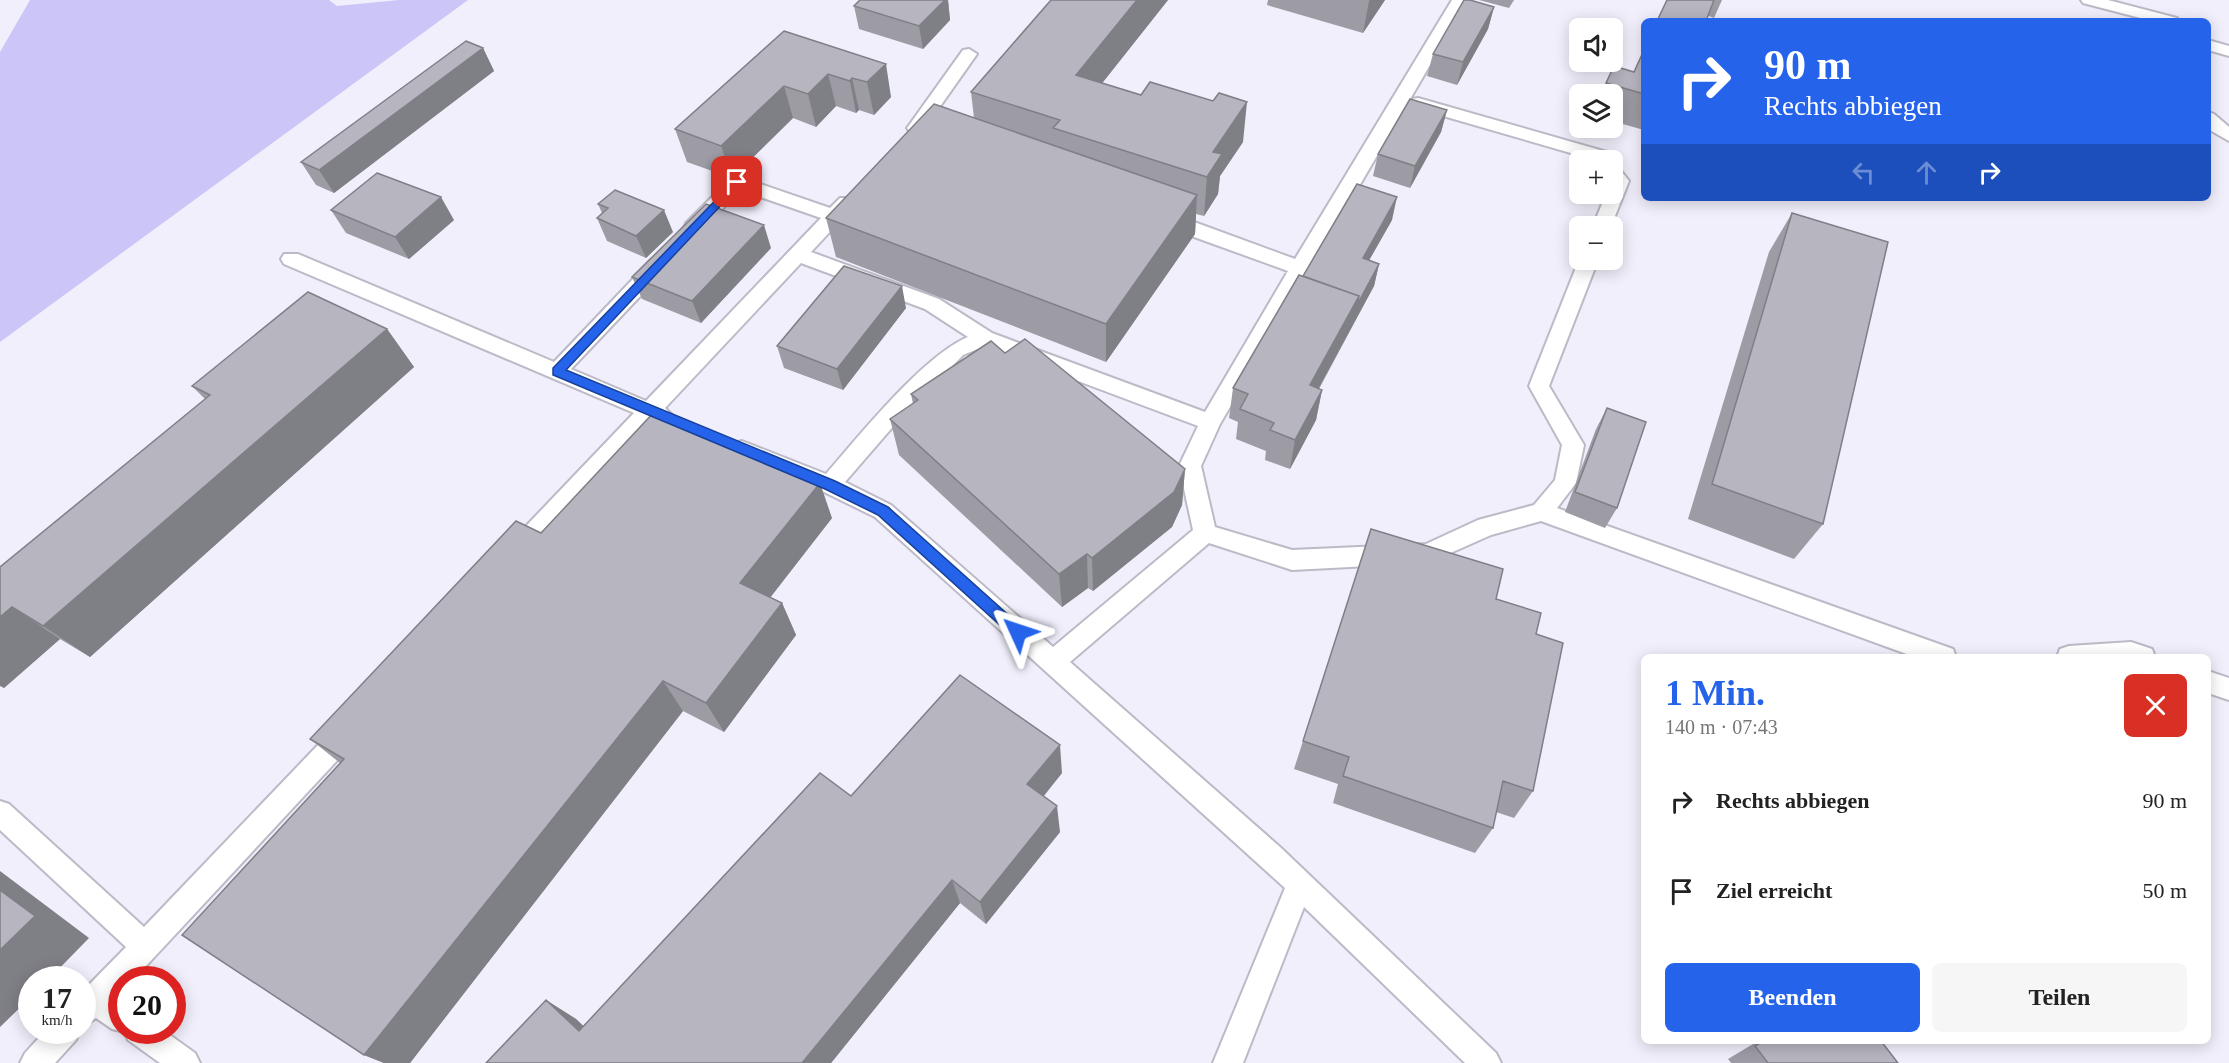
<!DOCTYPE html>
<html lang="de">
<meta charset="utf-8">
<style>
:root{--surface:#fff;--page:#f6f6f6;--text:#222;--muted:#767676;--accent:#2563eb}
body{margin:0;font-family:"Times New Roman",serif;background:var(--page);color:var(--text);height:100vh;display:flex;flex-direction:column;font-size:22px;white-space:nowrap}
*{box-sizing:border-box;margin:0}
p{font-size:20px;color:var(--muted)}
.icon{flex:none;width:33px;height:33px;fill:none;stroke:currentColor;stroke-width:2;stroke-linecap:round;stroke-linejoin:round}
.map{position:relative;flex:1;overflow:hidden}
.drawer{position:absolute;left:1641px;top:654px;width:570px;height:390px;display:flex;flex-direction:column;background:var(--surface);border-radius:9px;box-shadow:0 3px 15px #0003}
.drawer>*{flex:none}
.hud{position:absolute;left:1641px;top:18px;width:570px;height:183px;border-radius:9px;box-shadow:0 3px 15px #0003;background:#2563eb;color:#fff;overflow:hidden}
.buttons{position:absolute;left:1569px;top:18px;display:grid;gap:12px}
.buttons a{display:grid;place-items:center;width:54px;height:54px;border-radius:9px;background:var(--surface);box-shadow:0 3px 15px #0003;font-size:30px}
.speed{position:absolute;left:18px;top:966px;display:flex;gap:12px;font-size:30px;font-weight:700;text-align:center}
.speed>*{display:grid;place-content:center;width:78px;height:78px;border-radius:50%;background:var(--surface);box-shadow:0 3px 15px #0003;line-height:1}
.speed small{font-size:15px;font-weight:400}
.speed .limit{border:9px solid #d22;background:#fff;color:#111}
.pin{position:absolute;display:grid;place-items:center;width:51px;height:51px;color:#fff;margin:-26px;border-radius:12px;box-shadow:0 3px 9px #0006}
.me{position:absolute;width:66px;margin:-33px;rotate:312deg;stroke-linejoin:round;filter:drop-shadow(0 0 4px #0008)}
.turn{display:flex;align-items:center;gap:21px;height:126px;padding:0 24px;font-size:27px}
.turn .icon{width:78px;height:78px;stroke-width:2.5}
.turn b{display:block;font-size:42px;line-height:51px}
.lanes{display:flex;align-items:center;height:57px;padding:0 24px;background:#0003;justify-content:center;gap:30px;direction:ltr}
.lanes .off{opacity:.35}
.round{display:grid;place-items:center;flex:none;width:63px;height:63px;border-radius:9px;background:var(--page)}
.summary{display:flex;align-items:center;justify-content:space-between;height:102px;padding:0 24px}
h1{font-size:36px;font-weight:800;line-height:45px;color:var(--accent)}
.primary-button{display:flex;gap:12px;margin-top:auto;padding:12px 24px}
.primary-button a{flex:1;height:69px;border-radius:9px;background:var(--accent);color:#fff;font-size:24px;font-weight:800;line-height:69px;text-align:center}
.primary-button a+a{background:var(--page);color:var(--text)}
ul{padding:0;list-style:none}
li{display:flex;align-items:center;gap:18px;height:90px;padding:0 24px}
li div{flex:1}
li b{display:block;font-size:22px}
li em{font-style:normal}
.map>svg:first-child{display:block}
.green{fill:#ccc6f8}
.lines{fill:none;stroke-linecap:round;stroke-linejoin:round}
.lane-casing{stroke:#bbbac6;stroke-width:4}
.lane{fill:#fff;fill-rule:evenodd}
.wall{fill:#9d9ca5}
.shaded-wall{fill:#7f7f86}
.building{fill:#b6b5c0;stroke:#7f7f86;stroke-width:1.5}
.route{fill:#2563eb;stroke:#184099;stroke-width:1.5}
</style>
<div class="map">
<svg width="2229" height="1063" viewBox="0 0 2229 1063">
<rect width="100%" height="100%" fill="#f0effb"/>
<path class="green" d="M30 0H329L337 6 399 0H468L0 342V52Z"/>
<g class="lines">
<g class="lane-casing">
<path id="lane" d="M1452 0H1468L1220 424 1201 466 1215 527 1292 550 1426 544 1478 520 1534 505 1555 480 1562 445 1529 386 1579 260H1598L1549 386 1584 445 1576 483 1557 508 1953 649 1956 657H1915L1541 521 1491 535 1428 563 1292 570 1209 543 1070 662 1280 847 1496 1053 1501 1063H1465L1304 907 1243 1063H1213L1285 888 875 517 822 491 734 455 731 449 734 443 742 441 826 474C859 436 924 355 968 337L925 309 801 263 665 408 673 416 669 422 662 424 653 421 523 560 515 563 507 560 504 553 507 546 634 413 284 264 281 259 284 254H298L554 362 651 260H665L668 265 665 270 571 369 646 401 821 218 740 190 700 233H686L684 228 686 223 731 178 737 176 830 208 840 198H854L856 202 854 206 811 252 939 299 992 333 1205 412 1288 271 1161 225 1159 220 1161 215H1175L1295 259ZM985 346 1198 426 1179 466 1193 530 1053 647 891 505 845 482 890 430 963 355Z
M2081 0H2108L2177 18 2179 21H2152L2083 3Z
M2208 40 2229 46V56L2208 50Z
M969 49 977 54 922 132H910L907 128 910 124 963 50Z
M1418 98 1607 152 1614 160 1612 162 1595 160 1412 107 1409 103 1412 99Z
M2208 112 2214 114 2229 127V141L2208 129Z
M1612 165 1618 167 1629 181 1611 226H1593L1606 194H1612Z
M2131 642 2152 649 2155 657H2057L2060 649 2069 646Z
M2208 671 2229 678V700L2208 693Z
M349 719 358 722 361 730 358 738 133 980H122V992L116 998 122 1002V1030H163L195 1053 200 1063H160L128 1040 125 1032 112 1029 96 1018 82 1027V992L126 947 0 830V801L9 804 144 927 340 722Z
M46 1030H80L76 1040 55 1063H20L25 1053Z"/>
</g>
<use href="#lane" class="lane"/>
</g>
<path class="wall" d="M860 0H948L950 20 923 49 859 29 854 6Z
M1051 0H1168L1102 83 1243 142 1220 176 1218 194 1204 216 1196 214 1195 234 1106 362 836 257 826 218 974 118 971 92Z
M1268 0H1385L1363 33 1267 5Z
M1479 0H1514L1509 8Z
M1667 0H1722L1714 18Z
M1494 7 1488 29 1457 85 1427 76 1433 54Z
M784 31 891 97 874 115 859 110 856 113 836 106 816 127 793 118 732 178 687 162 675 129Z
M483 48 494 71 334 193 316 185 301 162Z
M1644 50V130L1612 121V94H1601L1606 83 1634 72Z
M1447 110 1441 132 1410 188 1373 176 1378 154Z
M598 204 673 232 646 258 607 241 597 218 602 213Z
M331 210 454 220 409 259 346 233Z
M1792 213 1823 524 1794 559 1688 519 1769 252Z
M1392 220 1369 260 1379 264 1374 286 1319 389 1322 390 1316 420 1290 469 1265 460 1266 451 1236 439 1238 422 1229 418 1233 388 1303 276Z
M771 248 701 323 642 299 632 277Z
M906 308 843 390 784 368 777 346Z
M387 329 414 367 90 657 60 639 4 688 0 567 205 399 192 386Z
M1005 353 1185 469 1182 505 1172 527 1093 591 1088 588 1062 607 899 455 890 419 913 404 911 394Z
M1607 408 1617 508 1605 528 1565 512 1596 429Z
M832 518 770 597 782 603 796 635 724 732 683 711 410 1063H384L364 1055 340 763 310 739 541 533Z
M1496 599 1536 634 1533 791 1514 818 1496 812 1493 828 1475 853 1333 803 1338 784 1294 769 1303 741Z
M1062 773 1044 796 1060 832 986 924 960 903 831 1063H486L546 1000 576 1019 583 1026 851 796Z
M1758 1041H1881L1898 1063H1731L1728 1059Z"/>
<path class="shaded-wall" d="M945 0H948L950 20 923 49 919 26Z
M1137 0H1168L1077 115 1076 75Z
M1370 0H1385L1363 33 1369 1Z
M1494 7 1488 29 1457 85 1463 62Z
M483 48 494 71 334 193 319 170Z
M886 64 891 97 874 115 867 82Z
M828 74 836 106 816 127 808 94Z
M852 78 859 110 856 113 850 81Z
M784 86 793 118 732 178 721 146Z
M1247 102 1243 142 1220 176 1218 194 1204 216 1207 177 1213 152Z
M1447 110 1441 132 1410 188 1415 166Z
M1197 195 1195 234 1106 362V324Z
M441 197 454 220 409 259 395 237Z
M1397 197 1392 220 1358 280 1363 258Z
M664 210 673 232 646 258 636 236Z
M764 225 771 248 701 323 692 301Z
M1379 264 1374 286 1304 415 1310 385 1359 296Z
M902 286 906 308 843 390 837 369Z
M387 329 414 367 90 657 43 626Z
M1322 390 1316 420 1290 469 1295 440Z
M1185 469 1182 505 1172 527 1093 591 1092 558Z
M820 483 832 518 756 616 740 583Z
M1087 554 1088 588 1062 607 1059 574Z
M782 603 796 635 724 732 706 703Z
M12 607 60 639 4 688 0 686V617Z
M663 681 683 711 410 1063H384L364 1055Z
M1060 745 1062 773 1031 811 1027 784Z
M1057 806 1060 832 986 924 980 902Z
M0 871 89 938 48 980H32V996L0 1027Z
M952 880 960 903 831 1063H802Z
M546 1000 576 1019 607 1048 579 1031Z"/>
<path class="building" d="M860 0H945L919 26 854 6Z
M1051 0H1137L1076 75 1141 95 1150 82 1213 101 1219 93 1247 102 1213 152 1222 154 1207 177 1053 128 1060 120 971 92Z
M1464 0H1470L1494 7 1463 62 1433 54Z
M1667 0H1714L1706 21H1657Z
M784 31 886 64 867 82 852 78 850 81 828 74 808 94 784 86 721 146 675 129Z
M466 41 483 48 319 170 301 162Z
M1644 50V94L1606 83 1614 66 1634 72Z
M1410 99 1447 110 1415 166 1378 154Z
M934 104 1197 195 1106 324 826 218Z
M377 173 441 197 395 237 331 210Z
M1357 184 1397 197 1363 258 1379 264 1357 305 1359 296 1303 276Z
M615 190 664 210 636 236 597 218 608 208 598 204Z
M706 204 764 225 692 301 632 277Z
M1792 213 1888 242 1823 524 1712 484Z
M844 266 902 286 837 369 777 346Z
M1299 275 1359 296 1310 385 1322 390 1295 440 1270 430 1274 423 1240 409 1248 394 1233 388Z
M308 292 387 329 43 626 12 607 0 617V567L210 395 192 386Z
M1025 339 1185 469 1174 492 1092 558 1087 554 1059 574 890 419 918 400 911 394 991 341 1005 353Z
M1607 408 1646 422 1617 508 1575 492Z
M656 410 820 483 740 583 782 603 706 703 663 681 364 1055 182 935 344 759 310 739 516 521 541 533Z
M1371 529 1503 569 1496 599 1541 613 1536 634 1563 643 1533 791 1503 781 1493 828 1343 776 1349 757 1303 741Z
M960 675 1060 745 1027 784 1057 806 980 902 952 880 802 1063H486L546 1000 579 1031 820 773 851 796Z
M0 890 35 916 0 950Z
M1763 1041H1881L1898 1063H1768L1755 1046Z"/>
<path class="route" d="M737 178 743 182 741 184 566 370 835 481 888 507 1023 628 1025 632 1023 637H1013L878 515 825 489 553 375V368Z"/>
</svg>
<div class="buttons">
<a><svg class="icon" aria-label="sound" viewBox="0 0 24 24"><path d="M4 9h4l5-4v14l-5-4H4zM17 9q2 3 0 6"/></svg></a>
<a><svg class="icon" aria-label="layers" viewBox="0 0 24 24"><path d="M12 4l9 5-9 5-9-5zM3 14l9 5 9-5"/></svg></a>
<a>+</a>
<a>−</a>
</div>
<div class="speed"><div>17<small>km/h</small></div><div class="limit">20</div></div>
<div class="pin" style="left:737px;top:182px;background:#d93025"><svg class="icon" aria-label="arrive" viewBox="0 0 24 24"><path d="M6 21V4h12l-3 4 3 4H6"/></svg></div>
<svg class="me" style="left:1018px;top:632px" viewBox="-20 -20 40 40"><path d="M0-17L14 15 0 8-14 15z" fill="#2563eb" stroke="#fff" stroke-width="4"/></svg>
<div class="hud">
<div class="turn"><svg class="icon" aria-label="right" viewBox="0 0 24 24"><path d="M7 20v-9h11M14 6l5 5-5 5"/></svg><div><b>90 m</b>Rechts abbiegen</div></div>
<div class="lanes"><svg class="icon off" aria-label="left" viewBox="0 0 24 24"><path d="M17 20v-9H6M10 6l-5 5 5 5"/></svg><svg class="icon off" aria-label="ahead" viewBox="0 0 24 24"><path d="M12 20V5M6 11l6-6 6 6"/></svg><svg class="icon" aria-label="right" viewBox="0 0 24 24"><path d="M7 20v-9h11M14 6l5 5-5 5"/></svg></div>
</div>
<section class="drawer">
<div class="summary"><div><h1>1 Min.</h1><p>140 m · 07:43</p></div><a class="round" style="background:#d93025;color:#fff"><svg class="icon" aria-label="close" viewBox="0 0 24 24"><path d="M6 6l12 12M18 6L6 18"/></svg></a></div>
<ul>
<li><svg class="icon" aria-label="right" viewBox="0 0 24 24"><path d="M7 20v-9h11M14 6l5 5-5 5"/></svg><div><b>Rechts abbiegen</b></div><em>90 m</em></li>
<li><svg class="icon" aria-label="arrive" viewBox="0 0 24 24"><path d="M6 21V4h12l-3 4 3 4H6"/></svg><div><b>Ziel erreicht</b></div><em>50 m</em></li>
</ul>
<div class="primary-button"><a>Beenden</a><a>Teilen</a></div>
</section>
</div>
